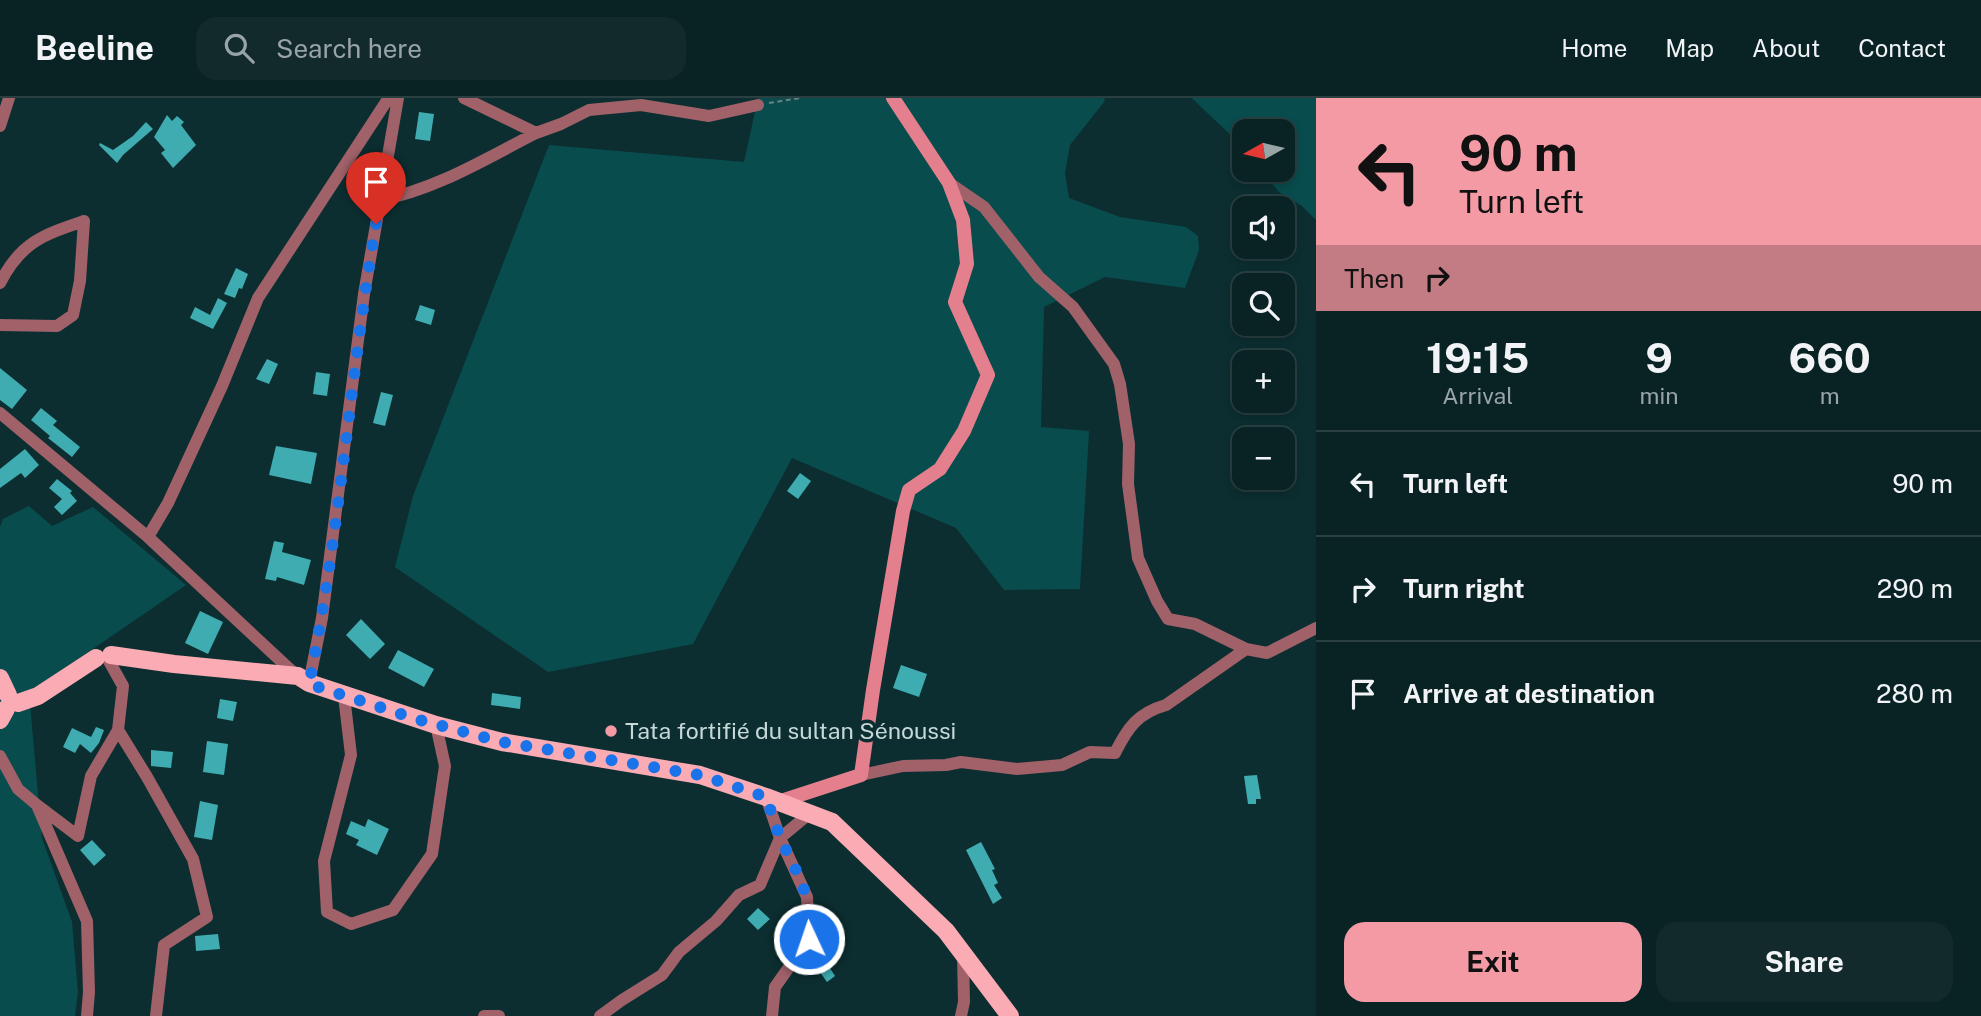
<!DOCTYPE html>
<meta charset="utf-8">
<style>
body{margin:0;font-family:"Public Sans",sans-serif;background:#122a2c;color:#f1f3f6;height:100vh;display:flex;flex-direction:column;font-size:26px;white-space:nowrap}
*{box-sizing:border-box;margin:0}
p{font-size:23px;color:#99a4a6}
.icon{flex:none;width:38px;height:38px;fill:none;stroke:currentColor;stroke-width:2;stroke-linecap:round;stroke-linejoin:round}
.map{position:relative;flex:1;overflow:hidden}
.details{display:flex;flex-direction:column;background:#092224;width:665px}
.details>*{flex:none}
.banner{background:#f49aa5;color:#111;overflow:hidden}
.needle{width:46px;rotate:262deg}
.controls{position:absolute;left:1232px;top:21px;display:grid;gap:14px}
.controls a{display:grid;place-items:center;width:63px;height:63px;border-radius:14px;background:#092224;box-shadow:0 4px 10px #0003,0 0 0 2px #293f41;font-size:35px}
.pin{position:absolute;display:grid;place-items:center;width:60px;height:60px;color:#fff;margin:-72px -30px;border-radius:50% 50% 50% 0;rotate:-45deg;box-shadow:0 0 7px #0007}
.pin .icon{rotate:45deg}
.me{position:absolute;width:77px;margin:-38px;rotate:357deg;stroke-linejoin:round;filter:drop-shadow(0 0 5px #0008)}
.turn{display:flex;align-items:center;gap:24px;height:147px;padding:0 28px;font-size:32px}
.turn .icon{width:91px;height:91px;stroke-width:2.5}
.turn b{display:block;font-size:49px;line-height:60px}
.then{display:flex;align-items:center;height:66px;padding:0 28px;background:#0003;gap:14px;font-size:26px}
.eta{display:flex;justify-content:space-evenly;align-items:center;height:119px;text-align:center}
.eta b{font-size:42px;font-weight:700;line-height:49px}
.action{display:flex;gap:14px;margin-top:auto;padding:14px 28px}
.action a{flex:1;height:80px;border-radius:21px;background:#f49aa5;color:#111;font-size:28px;font-weight:700;line-height:80px;text-align:center}
.action a+a{background:#122a2c;color:#f1f3f6}
ul{padding:0;list-style:none}
li{display:flex;align-items:center;gap:21px;height:105px;padding:0 28px;border-top:2px solid #293f41}
li div{flex:1}
li b{display:block;font-size:26px}
li em{font-style:normal}
header{display:flex;align-items:center;gap:42px;box-sizing:border-box;height:98px;padding:0 35px;background:#092224;border-bottom:2px solid #293f41}
header strong{font-size:33px}
nav{display:flex;gap:38px;margin-inline-start:auto;font-size:24px}
.search{width:490px;height:63px;background:#122a2c;display:flex;align-items:center;gap:18px;box-sizing:border-box;padding:0 24px;border-radius:21px;color:#99a4a6;font-size:26px}
main{display:flex;flex:1;min-height:0}
.map>svg:first-child{display:block}
</style>
<header>
<strong>Beeline</strong>
<div class="search"><svg class="icon" aria-label="search" viewBox="0 0 24 24"><circle cx="10" cy="10" r="6"/><path d="M15 15l6 6"/></svg>Search here</div>
<nav><a>Home</a><a>Map</a><a>About</a><a>Contact</a></nav>
</header>
<main>
<div class="map">
<svg width="1316" height="918" viewBox="0 0 1316 918">
<rect width="100%" height="100%" fill="#0c2e30"/>
<path fill="#094c4e" d="M 758,0 L 1105,0 L 1104,4 L 1070,47 L 1065,75 L 1069,100 L 1120,119 L 1186,129 L 1198,138 L 1199,152 L 1185,190 L 1105,179 L 1044,209 L 1041,329 L 1089,333 L 1080,491 L 1004,492 L 956,430 L 792,360 L 693,546 L 548,574 L 395,469 L 413,398 L 549,47 L 744,64 Z
M 1192,0 L 1316,0 L 1316,122 L 1302,108 L 1279,94 L 1261,72 L 1283,72 L 1283,33 L 1244,33 L 1244,52 C 1229,33 1209,18 1192,0 Z
M 29,408 L 52,428 L 93,409 L 186,487 L 29,595 L 42,740 L 72,824 L 78,894 L 75,918 L 0,918 L 0,429 L 3,421 Z"/>
<path fill="#3eacb1" d="M 419,14 L 434,16 L 430,43 L 415,41 Z
M 167,17 L 172,23 L 177,18 L 184,24 L 181,27 L 196,47 L 173,70 L 161,55 L 165,52 L 154,39 Z
M 146,24 L 153,31 L 123,57 L 117,65 L 99,47 L 100,45 L 113,52 L 133,38 Z
M 236,170 L 248,176 L 242,191 L 239,190 L 235,200 L 224,196 Z
M 218,200 L 227,205 L 213,231 L 190,220 L 195,209 L 210,217 Z
M 420,207 L 435,212 L 431,227 L 415,222 Z
M 267,261 L 278,266 L 269,286 L 256,281 Z
M 0,270 L 27,292 L 12,311 L 0,302 Z
M 316,274 L 330,276 L 327,298 L 313,296 Z
M 381,294 L 393,297 L 385,328 L 373,325 Z
M 41,310 L 57,323 L 53,327 L 80,349 L 72,359 L 48,340 L 50,338 L 31,322 Z
M 276,348 L 317,355 L 311,386 L 269,377 Z
M 25,351 L 39,367 L 25,380 L 21,375 L 0,390 L 0,371 Z
M 800,375 L 811,383 L 798,401 L 787,393 Z
M 57,381 L 72,393 L 70,395 L 77,403 L 62,417 L 54,409 L 62,401 L 49,390 Z
M 274,443 L 284,445 L 282,454 L 311,462 L 304,487 L 277,479 L 276,483 L 265,481 Z
M 200,513 L 223,524 L 208,556 L 185,545 Z
M 361,521 L 385,546 L 370,561 L 346,537 Z
M 398,552 L 434,571 L 424,589 L 388,570 Z
M 901,567 L 927,576 L 919,599 L 893,590 Z
M 492,595 L 521,599 L 520,611 L 491,607 Z
M 220,601 L 237,604 L 233,623 L 217,620 Z
M 96,629 L 104,632 L 99,645 L 91,655 L 80,646 L 75,655 L 63,649 L 72,630 L 91,639 Z
M 207,643 L 228,646 L 224,677 L 203,674 Z
M 151,652 L 173,654 L 171,670 L 151,668 Z
M 1257,677 L 1261,701 L 1256,701 L 1256,706 L 1248,706 L 1244,678 Z
M 200,703 L 218,707 L 212,742 L 194,739 Z
M 368,721 L 389,731 L 377,757 L 356,747 L 359,742 L 346,736 L 351,723 L 365,729 Z
M 92,742 L 106,757 L 94,768 L 80,752 Z
M 981,744 L 995,771 L 992,772 L 998,785 L 994,787 L 1002,800 L 993,806 L 966,752 Z
M 758,810 L 770,821 L 758,832 L 747,821 Z
M 218,836 L 220,851 L 196,853 L 195,838 Z
M 823,851 L 831,865 L 828,867 L 835,878 L 827,884 L 810,860 Z"/>
<g fill="none" stroke-linecap="round" stroke-linejoin="round">
<path stroke="#698384" stroke-width="2" stroke-dasharray="5 3.5" stroke-linecap="butt" d="M 769,5 L 800,0"/>
<path stroke="#a06169" stroke-width="12" d="M 464,0 L 536,35 L 561,26 L 589,12 L 641,7 L 709,18 L 758,7
M 0,28 L 9,0
M 949,85 L 984,109 L 1039,179 L 1073,209 L 1114,266 L 1120,286 L 1129,346 L 1128,386 L 1138,460 L 1157,503 L 1168,521 L 1195,526 L 1246,551
M 380,102 C 435,92 487,60 536,35
M 0,185 C 21,144 43,137 84,123 L 80,183 L 73,217 L 57,228 L 0,227
M 0,315 L 148,439 L 297,578
M 148,439 L 168,405 L 222,288 L 258,200 L 386,4 L 396,0
M 309,585 L 322,520 L 364,196 L 398,0
M 344,598 L 351,657 L 324,763 L 327,814 L 351,826 L 393,812 L 432,756 L 445,668 L 436,627
M 118,632 L 147,679 L 193,761 L 207,819 L 164,847 L 156,918
M 0,658 L 18,691 L 37,707 L 87,823 L 89,894 L 87,918
M 861,677 L 903,668 L 946,667 L 961,664 L 1017,671 L 1062,667 L 1090,654 L 1115,655 C 1128,629 1138,615 1166,607 L 1246,551 L 1267,555 L 1316,530
M 37,707 L 78,738 L 91,678 L 118,632 L 123,588 L 109,563
M 484,918 L 499,918
M 600,918 L 622,902 L 662,877 L 679,854 L 716,823 L 739,797 L 760,787 L 780,740 L 766,699
M 772,918 L 775,889 L 809,841 L 807,799 L 780,740 L 809,716
M 961,918 L 964,904 L 963,856"/>
<path stroke="#e47f8d" stroke-width="14" d="M 778,704 L 861,677 L 873,592 L 903,413 L 909,392 L 940,371 L 964,333 L 988,277 L 955,204 L 967,166 L 963,122 L 949,85 L 893,0"/>
<path stroke="#faabb4" stroke-width="18" d="M 111,557 L 174,566 L 298,578 L 309,585 L 436,627 L 502,644 L 700,677 L 766,699 L 832,724 L 946,833 L 1010,918
M 0,580 L 8,597
M 18,605 L 38,598 L 96,560
M 0,622 L 6,611"/>
</g>
<g fill="none" stroke-linecap="round" stroke-linejoin="round">
<path stroke="#1a73e8" stroke-width="12" stroke-dasharray="0 21.6" d="M 376,126 C 350,278 340,434 309,586 L 416,621 L 502,644 L 700,677 L 766,699 L 780,740 L 795,770 L 807,799 L 809,841"/>
</g>
<circle fill="#f49aa5" stroke="#0c2e30" stroke-width="2.5" cx="611" cy="633" r="7"/>
<g text-anchor="middle" stroke-width="7" stroke-linejoin="round" paint-order="stroke">
<g font-size="23" fill="#c6d8d8" stroke="#0c2e30" text-anchor="start">
<text x="625" y="641">Tata fortifié du sultan Sénoussi</text>
</g>
</g>
</svg>
<div class="controls">
<a><svg class="needle" viewBox="-14 -14 28 28"><path d="M0-13l5 13h-10z" fill="#e53935"/><path d="M0 13l5-13h-10z" fill="#99a4a6"/></svg></a>
<a><svg class="icon" aria-label="sound" viewBox="0 0 24 24"><path d="M4 9h4l5-4v14l-5-4H4zM17 9q2 3 0 6"/></svg></a>
<a><svg class="icon" aria-label="search" viewBox="0 0 24 24"><circle cx="10" cy="10" r="6"/><path d="M15 15l6 6"/></svg></a>
<a>+</a>
<a>−</a>
</div>
<div class="pin" style="left:376px;top:126px;background:#d93025"><svg class="icon" aria-label="arrive" viewBox="0 0 24 24"><path d="M6 21V4h12l-3 4 3 4H6"/></svg></div>
<svg class="me" style="left:809px;top:841px" viewBox="-20 -20 40 40"><circle r="17" fill="#1a73e8" stroke="#fff" stroke-width="3"/><path d="M0-11L8 9 0 5-8 9z" fill="#fff"/></svg>
</div>
<section class="details">
<div class="banner">
<div class="turn"><svg class="icon" aria-label="left" viewBox="0 0 24 24"><path d="M17 20v-9H6M10 6l-5 5 5 5"/></svg><div><b>90 m</b>Turn left</div></div>
<div class="then">Then<svg class="icon" aria-label="right" viewBox="0 0 24 24"><path d="M7 20v-9h11M14 6l5 5-5 5"/></svg></div>
</div>
<div class="eta">
<div><b>19:15</b><p>Arrival</p></div>
<div><b>9</b><p>min</p></div>
<div><b>660</b><p>m</p></div>
</div>
<ul>
<li><svg class="icon" aria-label="left" viewBox="0 0 24 24"><path d="M17 20v-9H6M10 6l-5 5 5 5"/></svg><div><b>Turn left</b></div><em>90 m</em></li>
<li><svg class="icon" aria-label="right" viewBox="0 0 24 24"><path d="M7 20v-9h11M14 6l5 5-5 5"/></svg><div><b>Turn right</b></div><em>290 m</em></li>
<li><svg class="icon" aria-label="arrive" viewBox="0 0 24 24"><path d="M6 21V4h12l-3 4 3 4H6"/></svg><div><b>Arrive at destination</b></div><em>280 m</em></li>
</ul>
<div class="action"><a>Exit</a><a>Share</a></div>
</section>
</main>
